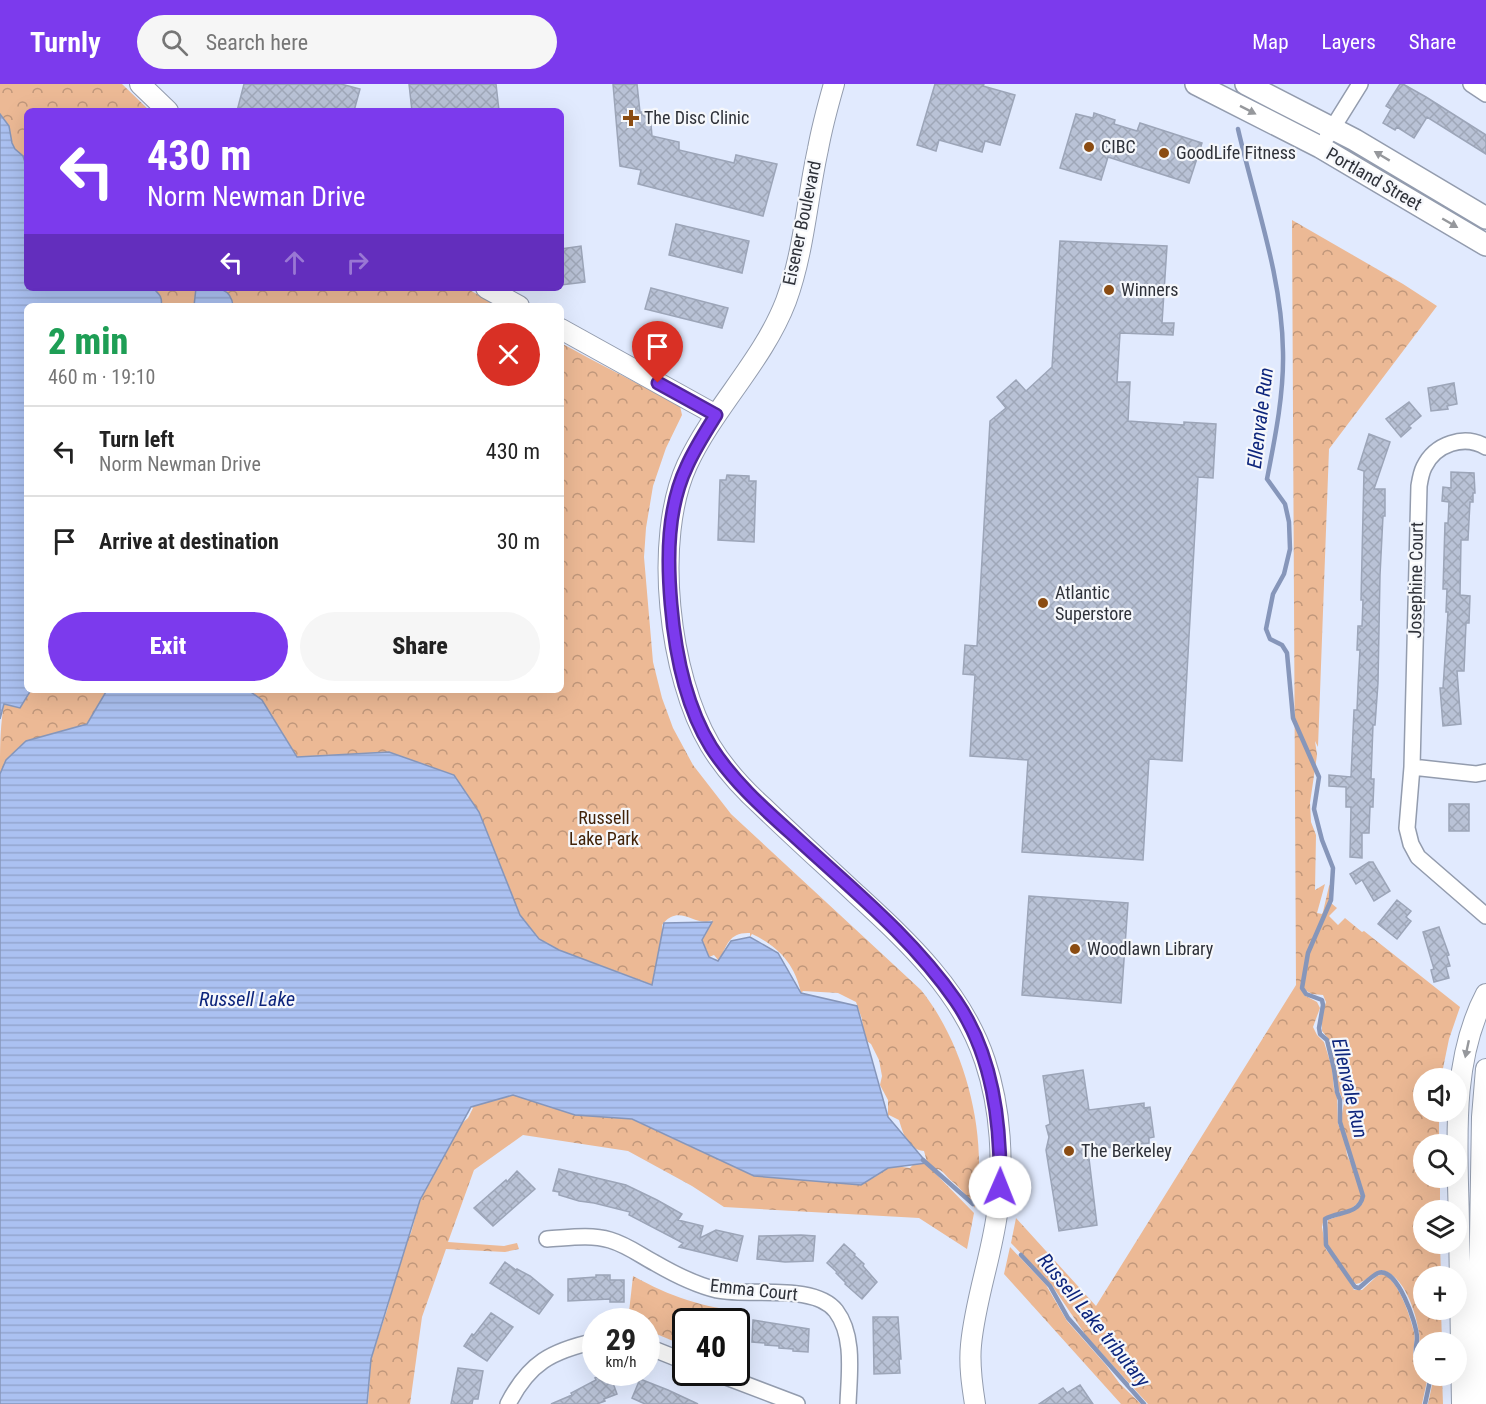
<!DOCTYPE html>
<meta charset="utf-8">
<style>
body{margin:0;font-family:"Roboto Condensed",sans-serif;background:#f6f6f6;color:#222;height:100vh;display:flex;flex-direction:column;font-size:22px;white-space:nowrap}
*{box-sizing:border-box;margin:0}
p{font-size:20px;color:#767676}
.icon{flex:none;width:33px;height:33px;fill:none;stroke:currentColor;stroke-width:2;stroke-linecap:round;stroke-linejoin:round}
.map{position:relative;flex:1;overflow:hidden}
.sheet{position:absolute;left:24px;top:219px;width:540px;height:390px;display:flex;flex-direction:column;background:#fff;border-radius:9px;box-shadow:0 6px 24px #0002}
.sheet>*{flex:none}
.top-card{position:absolute;left:24px;top:24px;width:540px;height:183px;border-radius:9px;box-shadow:0 6px 24px #0002;background:#7c3aed;color:#fff;overflow:hidden}
.tools{position:absolute;left:1413px;top:984px;display:grid;gap:12px}
.tools a{display:grid;place-items:center;width:54px;height:54px;border-radius:50%;background:#fff;box-shadow:0 6px 24px #0002;font-size:30px}
.speed{position:absolute;left:582px;top:1224px;display:flex;gap:12px;font-size:30px;font-weight:700;text-align:center}
.speed>*{display:grid;place-content:center;width:78px;height:78px;border-radius:50%;background:#fff;box-shadow:0 6px 24px #0002;line-height:1}
.speed small{font-size:15px;font-weight:400}
.speed .limit{border:3px solid #111;border-radius:9px;background:#fff;color:#111}
.pin{position:absolute;display:grid;place-items:center;width:51px;height:51px;color:#fff;margin:-62px -26px;border-radius:50% 50% 50% 0;rotate:-45deg;box-shadow:0 0 6px #0007}
.pin .icon{rotate:45deg}
.me{position:absolute;width:66px;margin:-33px;rotate:1deg;stroke-linejoin:round;filter:drop-shadow(0 0 4px #0008)}
.turn{display:flex;align-items:center;gap:21px;height:126px;padding:0 24px;font-size:27px}
.turn .icon{width:78px;height:78px;stroke-width:2.5}
.turn b{display:block;font-size:42px;line-height:51px}
.lanes{display:flex;align-items:center;height:57px;padding:0 24px;background:#0003;justify-content:center;gap:30px;direction:ltr}
.lanes .off{opacity:.35}
.round{display:grid;place-items:center;flex:none;width:63px;height:63px;border-radius:32px;background:#f6f6f6}
.overview{display:flex;align-items:center;justify-content:space-between;height:102px;padding:0 24px}
h1{font-size:36px;font-weight:800;line-height:45px;color:#1e9e55}
.cta{display:flex;gap:12px;margin-top:auto;padding:12px 24px}
.cta a{flex:1;height:69px;border-radius:36px;background:#7c3aed;color:#fff;font-size:24px;font-weight:800;line-height:69px;text-align:center}
.cta a+a{background:#f6f6f6;color:#222}
ul{padding:0;list-style:none}
li{display:flex;align-items:center;gap:18px;height:90px;padding:0 24px;border-top:2px solid #e0e0e0}
li div{flex:1}
li b{display:block;font-size:22px}
li em{font-style:normal}
header{display:flex;align-items:center;gap:36px;box-sizing:border-box;height:84px;padding:0 30px;background:#7c3aed;color:#fff}
header strong{font-size:28px}
nav{display:flex;gap:33px;margin-inline-start:auto;font-size:21px}
.search{width:420px;height:54px;background:#f6f6f6;display:flex;align-items:center;gap:15px;box-sizing:border-box;padding:0 21px;border-radius:33px;color:#767676;font-size:22px}
.map>svg:first-child{display:block}
</style>
<header>
<strong>Turnly</strong>
<div class="search"><svg class="icon" aria-label="search" viewBox="0 0 24 24"><circle cx="10" cy="10" r="6"/><path d="M15 15l6 6"/></svg>Search here</div>
<nav><a>Map</a><a>Layers</a><a>Share</a></nav>
</header>
<div class="map">
<svg width="1486" height="1320" viewBox="0 0 1486 1320">
<defs>
<pattern id="park-crowns" width="20" height="18" patternUnits="userSpaceOnUse" patternTransform="scale(1.5)"><rect width="20" height="18" fill="#ecb995"/><path d="M2 6a3 3 0 1 1 6 0M12 15a3 3 0 1 1 6 0" fill="none" stroke="#c0977b"/></pattern>
<pattern id="water-rules" width="6" height="5" patternUnits="userSpaceOnUse" patternTransform="scale(1.5)"><rect width="6" height="5" fill="#abc1f1"/><path d="M0 2.5h6" fill="none" stroke="#93a6cf"/></pattern>
<pattern id="building-cross-hatch" width="8" height="8" patternUnits="userSpaceOnUse" patternTransform="scale(1.5)"><rect width="8" height="8" fill="#b9c2d6"/><path d="M0 0l8 8M0 8l8-8" fill="none" stroke="#9fa7b8"/></pattern>
</defs>
<rect width="100%" height="100%" fill="#e1eafe"/>
<path fill="url(#park-crowns)" d="M 0,0 L 122,0 L 150,27 L 27,27 L 27,85 L 23,72 L 15,65 L 12,59 L 9,42 L 0,30 Z
M 1292,136 L 1403,200 L 1437,222 L 1329,365 L 1318,663 L 1315,657 L 1317,671 L 1310,719 L 1311,738 L 1316,751 L 1315,806 L 1325,800 L 1317,829 L 1322,830 L 1323,828 L 1329,802 L 1334,795 L 1331,819 L 1337,824 L 1329,832 L 1338,841 L 1345,834 L 1362,848 L 1364,847 L 1460,923 L 1449,955 L 1441,994 L 1424,994 L 1424,1028 L 1439,1028 L 1439,1060 L 1424,1060 L 1424,1094 L 1440,1094 L 1440,1126 L 1424,1126 L 1424,1160 L 1440,1160 L 1441,1192 L 1424,1192 L 1424,1226 L 1441,1226 L 1442,1258 L 1424,1258 L 1423,1276 C 1416,1267 1421,1259 1419,1249 C 1416,1228 1404,1190 1381,1186 L 1360,1199 L 1356,1200 L 1348,1192 L 1327,1159 L 1326,1153 L 1328,1136 L 1356,1126 L 1362,1120 L 1365,1112 L 1351,1075 L 1341,1035 L 1344,1019 L 1337,1002 L 1331,958 L 1322,947 L 1322,931 L 1326,918 L 1323,911 L 1312,910 L 1303,905 L 1304,911 L 1317,918 L 1320,924 L 1313,943 L 1317,951 L 1324,958 L 1332,984 L 1334,1005 L 1337,1013 L 1338,1040 L 1344,1053 L 1347,1071 L 1354,1086 L 1362,1112 C 1360,1119 1350,1126 1343,1129 C 1336,1132 1331,1129 1324,1134 L 1322,1143 L 1326,1166 L 1335,1174 L 1354,1206 L 1362,1206 L 1377,1192 L 1383,1190 C 1399,1197 1410,1232 1414,1248 C 1416,1256 1413,1264 1413,1272 L 1423,1284 L 1424,1292 L 1428,1292 L 1422,1320 L 1148,1320 L 1087,1253 L 1053,1203 L 1011,1159 L 1016,1134 L 1096,1222 L 1296,901 Z
M 153,204 L 196,204 L 194,222 L 161,222 L 161,213 Z
M 222,204 L 466,204 L 498,222 L 233,222 L 233,219 Z
M 561,259 C 600,281 640,300 680,322 L 682,331 L 666,364 L 653,402 L 646,444 L 644,473 L 653,578 L 662,614 L 673,644 L 693,681 L 731,730 L 921,906 C 966,962 989,1054 975,1124 C 968,1114 962,1106 953,1098 C 947,1094 945,1088 938,1085 L 934,1088 L 974,1129 L 967,1165 L 919,1134 L 724,1123 L 692,1102 L 628,1067 L 523,1051 L 474,1086 L 448,1158 L 504,1162 L 517,1159 L 519,1165 L 505,1168 L 446,1165 L 422,1233 L 410,1320 L 368,1320 L 371,1275 L 388,1223 L 400,1168 L 411,1149 L 421,1112 L 458,1043 L 468,1034 L 473,1024 L 471,1022 L 505,1009 L 614,1027 L 713,1073 L 866,1097 L 875,1093 L 888,1081 L 910,1084 L 917,1076 L 925,1080 L 927,1078 L 924,1067 C 907,1065 903,1049 899,1036 L 889,1031 L 888,1033 L 888,1016 L 880,1001 L 882,992 L 879,976 L 871,960 L 864,955 L 862,935 L 856,918 L 838,909 L 803,907 L 801,909 C 795,880 778,862 752,850 L 750,853 L 750,849 C 729,848 727,861 719,877 L 714,871 L 709,873 L 702,856 L 712,836 C 699,843 685,826 671,833 C 666,835 663,840 662,841 L 662,855 L 653,901 L 559,866 L 539,855 L 520,831 L 479,728 L 389,668 L 297,673 L 262,616 L 248,606 L 561,606 Z
M 31,606 L 107,606 L 87,640 L 26,657 L 6,676 L 0,690 C 0,668 0,641 4,620 L 18,623 L 23,620 L 26,611 Z
M 1010,1163 L 1046,1201 L 1067,1237 L 1106,1281 L 1120,1300 L 1141,1320 L 1121,1320 L 1004,1190 Z
M 633,1192 C 671,1213 702,1223 745,1228 L 742,1286 L 737,1283 L 736,1238 L 686,1238 L 685,1262 L 647,1246 L 646,1238 L 628,1237 Z
M 1434,1292 L 1442,1292 L 1443,1320 L 1428,1320 Z"/>
<path fill="url(#water-rules)" stroke="#8696ba" stroke-width="1.5" d="M 0,30 L 9,42 L 12,59 L 15,65 L 23,72 L 27,85 L 27,204 L 153,204 C 159,210 163,213 161,222 L 27,222 L 27,606 L 31,606 L 20,624 L 4,620 L 0,635 Z
M 196,204 C 213,204 231,201 233,222 L 194,222 Z
M 107,606 L 248,606 L 262,616 L 297,673 L 389,668 L 454,691 L 479,728 L 520,831 L 539,855 L 559,866 L 652,901 L 664,839 L 712,838 L 702,856 L 709,873 L 718,877 L 731,857 L 750,853 L 778,869 L 801,909 L 857,922 L 888,1033 L 927,1079 L 888,1084 L 861,1101 L 754,1092 L 632,1035 L 575,1031 L 513,1011 L 471,1023 L 420,1116 L 371,1275 L 367,1320 L 0,1320 L 0,690 L 6,676 L 26,657 L 87,640 Z"/>
<g fill="none" stroke-linecap="round" stroke-linejoin="round">
<path stroke="#8696ba" stroke-width="4.5" d="M 1238,45 C 1255,119 1282,192 1283,268 C 1284,310 1275,354 1267,395 L 1285,420 L 1289,438 L 1290,465 L 1284,490 L 1273,510 L 1266,545 L 1270,555 L 1282,561 L 1287,569 L 1293,634 L 1319,693 L 1314,725 L 1322,756 L 1333,784 L 1331,816 L 1308,869 L 1302,904 L 1306,910 L 1322,916 L 1323,921 L 1319,944 L 1320,950 L 1327,956 L 1334,985 L 1337,1008 L 1340,1016 L 1340,1038 L 1363,1112 C 1359,1131 1339,1127 1325,1135 L 1326,1161 L 1355,1203 L 1359,1204 C 1365,1199 1372,1192 1378,1189 C 1397,1182 1417,1240 1417,1254 C 1417,1260 1414,1267 1417,1273 C 1418,1276 1421,1278 1424,1280
M 923,1076 L 973,1120
M 1021,1171 L 1050,1202 L 1068,1234 L 1144,1320
M 1425,1320 L 1431,1292"/>
</g>
<path fill="url(#building-cross-hatch)" stroke="#9ca5b8" stroke-width="1.5" d="M 244,0 L 341,0 L 360,5 L 354,27 L 237,27 Z
M 409,0 L 496,0 L 499,27 L 412,27 Z
M 613,0 L 637,0 L 640,28 L 650,28 L 652,52 L 679,58 L 679,66 L 734,79 L 736,71 L 777,80 L 763,132 L 638,100 L 641,86 L 620,82 Z
M 935,0 L 984,0 L 983,2 L 1015,11 L 1000,61 L 985,57 L 982,68 L 939,56 L 936,67 L 917,61 Z
M 1400,0 L 1403,0 L 1426,13 L 1486,51 L 1486,70 L 1427,33 L 1414,54 L 1397,43 L 1395,46 L 1383,39 L 1391,25 L 1386,22 Z
M 1094,29 L 1115,36 L 1114,40 L 1137,47 L 1140,39 L 1202,59 L 1189,99 L 1108,73 L 1101,96 L 1060,84 L 1076,30 L 1093,34 Z
M 676,140 L 749,157 L 742,189 L 669,171 Z
M 1060,157 L 1167,162 L 1162,239 L 1174,239 L 1173,251 L 1120,249 L 1117,298 L 1130,298 L 1128,337 L 1184,341 L 1184,338 L 1216,340 L 1213,394 L 1198,393 L 1182,677 L 1149,675 L 1143,776 L 1022,768 L 1028,676 L 970,672 L 975,591 L 963,590 L 965,561 L 977,562 L 990,337 L 1006,324 L 997,313 L 1016,296 L 1026,307 L 1052,283 Z
M 581,162 L 585,198 L 561,201 L 561,165 Z
M 651,204 L 728,224 L 722,244 L 645,225 Z
M 1454,299 L 1457,320 L 1447,322 L 1448,325 L 1431,327 L 1428,304 Z
M 1409,318 L 1421,332 L 1409,342 L 1411,344 L 1401,353 L 1386,335 Z
M 1369,350 L 1390,358 L 1374,405 L 1385,405 L 1385,432 L 1383,432 L 1380,491 L 1378,599 L 1375,641 L 1373,641 L 1371,695 L 1374,695 L 1373,721 L 1373,723 L 1370,723 L 1369,749 L 1362,749 L 1362,774 L 1350,773 L 1351,723 L 1346,723 L 1346,703 L 1329,702 L 1329,691 L 1351,693 L 1354,626 L 1357,626 L 1358,602 L 1360,566 L 1357,566 L 1358,542 L 1362,542 L 1363,516 L 1361,516 L 1364,387 L 1358,385 Z
M 1451,388 L 1474,389 L 1475,409 L 1473,409 L 1473,418 L 1470,418 L 1468,456 L 1461,456 L 1460,511 L 1470,512 L 1469,539 L 1466,539 L 1464,587 L 1457,587 L 1461,640 L 1443,642 L 1440,604 L 1443,604 L 1448,528 L 1446,528 L 1447,505 L 1443,505 L 1445,439 L 1448,439 L 1449,418 L 1442,417 L 1443,403 L 1451,404 Z
M 727,391 L 749,392 L 749,397 L 756,397 L 754,458 L 718,456 L 720,396 L 726,396 Z
M 1449,720 L 1469,720 L 1469,747 L 1449,747 Z
M 1369,778 L 1373,778 L 1390,807 L 1374,817 L 1362,796 L 1356,800 L 1350,790 Z
M 1029,812 L 1128,819 L 1121,919 L 1022,911 Z
M 1397,816 L 1411,827 L 1406,833 L 1411,837 L 1397,855 L 1378,840 Z
M 1439,843 L 1449,871 L 1447,872 L 1450,882 L 1446,883 L 1449,894 L 1434,898 L 1431,886 L 1434,885 L 1423,848 Z
M 1083,986 L 1089,1026 L 1144,1019 L 1144,1024 L 1150,1023 L 1154,1053 L 1149,1054 L 1149,1059 L 1088,1066 L 1097,1141 L 1059,1147 L 1046,1066 L 1049,1053 L 1046,1042 L 1050,1040 L 1043,992 Z
M 559,1085 L 626,1101 L 657,1116 L 682,1130 L 678,1136 L 703,1142 L 700,1154 L 716,1146 L 743,1152 L 737,1177 L 679,1163 L 683,1159 L 629,1131 L 630,1128 L 594,1119 L 579,1117 L 559,1111 L 559,1108 L 553,1107 Z
M 517,1087 L 535,1105 L 493,1142 L 474,1124 L 506,1096 L 507,1098 Z
M 801,1151 L 815,1152 L 813,1177 L 785,1178 L 757,1175 L 759,1152 Z
M 844,1160 L 855,1170 L 854,1171 L 864,1180 L 863,1182 L 877,1198 L 862,1215 L 845,1200 L 846,1199 L 836,1189 L 837,1188 L 827,1179 Z
M 505,1178 L 516,1186 L 517,1185 L 530,1192 L 553,1211 L 539,1230 L 490,1199 Z
M 596,1191 L 610,1191 L 610,1196 L 624,1196 L 624,1218 L 610,1218 L 610,1215 L 568,1217 L 568,1195 L 596,1193 Z
M 491,1229 L 513,1243 L 487,1277 L 464,1262 L 472,1250 L 474,1251 Z
M 873,1233 L 898,1233 L 901,1275 L 899,1275 L 900,1289 L 874,1290 Z
M 753,1236 L 809,1245 L 808,1268 L 793,1267 L 793,1265 L 779,1264 L 779,1262 L 765,1261 L 765,1259 L 752,1258 Z
M 458,1284 L 483,1287 L 478,1315 L 473,1315 L 472,1320 L 451,1320 Z
M 609,1288 L 617,1310 L 604,1315 L 605,1317 L 597,1320 L 551,1320 L 572,1311 L 571,1309 L 596,1296 L 595,1294 Z
M 640,1295 L 668,1306 L 698,1320 L 645,1320 L 632,1314 Z
M 1080,1301 L 1093,1320 L 1039,1320 L 1063,1304 L 1067,1309 Z"/>
<g fill="none" stroke-linecap="round" stroke-linejoin="round">
<g stroke="#939cae" stroke-width="18">
<path id="minor" d="M 1471,0 L 1486,10
M 1327,53 L 1360,0
M 1486,363 C 1464,350 1435,360 1424,383 C 1421,389 1420,396 1419,402 L 1412,683 L 1407,744 L 1411,760 L 1418,773 L 1486,832
M 1412,683 L 1476,690 L 1486,688
M 547,1155 C 567,1154 590,1150 610,1156 C 627,1161 640,1171 655,1179 C 674,1190 696,1201 717,1206 C 750,1213 814,1199 836,1227 C 855,1252 849,1291 848,1320
M 646,1262 L 686,1278
M 713,1288 L 797,1320
M 508,1320 C 529,1279 551,1267 596,1257"/>
</g>
<g stroke="#939cae" stroke-width="22">
<path id="tertiary" d="M 140,0 L 168,27
M 834,0 C 828,21 822,43 818,65 C 807,115 804,168 786,217 C 763,277 714,323 687,381 C 653,455 669,592 710,661 C 724,684 743,705 763,723 C 793,752 824,780 855,809 C 907,857 962,907 985,977 C 1001,1025 1004,1080 997,1130 C 991,1174 975,1217 971,1261 C 969,1281 972,1301 975,1320
M 486,204 L 519,222
M 561,245 L 716,331
M 1462,1320 C 1461,1261 1460,1202 1459,1142 C 1458,1066 1449,980 1486,910
M 1479,1320 L 1478,1275 L 1482,1033 L 1486,985"/>
</g>
<g stroke="#939cae" stroke-width="24">
<path id="secondary" d="M 1196,0 L 1320,63 L 1486,161
M 1246,0 L 1355,56 L 1486,134"/>
</g>
<use href="#minor" stroke="#fff" stroke-width="15"/>
<use href="#tertiary" stroke="#fff" stroke-width="20"/>
<use href="#secondary" stroke="#fff" stroke-width="21"/>
</g>
<defs><path id="oneway-solid" d="M-6-.8H1V-3.2L6.5 0L1 3.2V.8H-6Z" transform="scale(1.5)"/></defs>
<g fill="#96989c">
<use href="#oneway-solid" transform="translate(1248 26) rotate(27)"/>
<use href="#oneway-solid" transform="translate(1382 72) rotate(-149)"/>
<use href="#oneway-solid" transform="translate(1450 139) rotate(30)"/>
<use href="#oneway-solid" transform="translate(1467 965) rotate(102)"/>
</g>
<g fill="none" stroke-linecap="round" stroke-linejoin="round">
<g stroke="#51269a" stroke-width="15">
<path id="route" d="M 658,299 L 716,331 C 706,347 695,364 687,382 C 667,424 667,474 671,520 C 675,568 685,621 711,663 C 732,696 762,723 791,749 C 848,802 911,852 956,917 C 993,971 1001,1039 1000,1103"/>
</g>
<use href="#route" stroke="#7c3aed" stroke-width="10"/>
</g>
<g fill="#8b4c12" stroke="#f5f7fb" stroke-width="2">
<path d="M628 25h6v6h6v6h-6v6h-6v-6h-6v-6h6z"/>
<circle cx="1089" cy="63" r="6"/>
<circle cx="1164" cy="69" r="6"/>
<circle cx="1109" cy="206" r="6"/>
<circle cx="1043" cy="519" r="6"/>
<circle cx="1075" cy="865" r="6"/>
<circle cx="1069" cy="1067" r="6"/>
</g>
<g text-anchor="middle" stroke-width="4.5" stroke-linejoin="round" paint-order="stroke">
<g font-size="18" fill="#2e3139" stroke="#f5f7fb" text-anchor="start">
<text x="644" y="40">The Disc Clinic</text>
<text x="1101" y="69">CIBC</text>
<text x="1176" y="75">GoodLife Fitness</text>
<text x="1121" y="212">Winners</text>
<text x="1055" y="515">Atlantic<tspan x="1055" dy="21">Superstore</tspan></text>
<text x="1087" y="871">Woodlawn Library</text>
<text x="1081" y="1073">The Berkeley</text>
</g>
<g font-size="18" fill="#2e3139" stroke="#f5f7fb">
<text transform="translate(1374 95) rotate(30)" y="6">Portland Street</text>
<text transform="translate(802 139) rotate(-78)" y="6">Eisener Boulevard</text>
<text transform="translate(1416 496) rotate(-89)" y="6">Josephine Court</text>
<text transform="translate(754 1206) rotate(6)" y="6">Emma Court</text>
</g>
<g font-size="18" fill="#412208" stroke="#f5f7fb">
<text x="604" y="740">Russell<tspan x="604" dy="21">Lake Park</tspan></text>
</g>
<g font-size="20" font-style="italic" fill="#0d257c" stroke="#f5f7fb">
<text transform="translate(1260 334) rotate(-83)" y="7">Ellenvale Run</text>
<text x="247" y="922">Russell Lake</text>
<text transform="translate(1350 1004) rotate(77)" y="7">Ellenvale Run</text>
<text transform="translate(1094 1236) rotate(51)" y="7">Russell Lake tributary</text>
</g>
</g>
</svg>
<div class="tools">
<a><svg class="icon" aria-label="sound" viewBox="0 0 24 24"><path d="M4 9h4l5-4v14l-5-4H4zM17 9q2 3 0 6"/></svg></a>
<a><svg class="icon" aria-label="search" viewBox="0 0 24 24"><circle cx="10" cy="10" r="6"/><path d="M15 15l6 6"/></svg></a>
<a><svg class="icon" aria-label="layers" viewBox="0 0 24 24"><path d="M12 4l9 5-9 5-9-5zM3 14l9 5 9-5"/></svg></a>
<a>+</a>
<a>−</a>
</div>
<div class="speed"><div>29<small>km/h</small></div><div class="limit">40</div></div>
<div class="pin" style="left:658px;top:299px;background:#d93025"><svg class="icon" aria-label="arrive" viewBox="0 0 24 24"><path d="M6 21V4h12l-3 4 3 4H6"/></svg></div>
<svg class="me" style="left:1000px;top:1103px" viewBox="-20 -20 40 40"><circle r="19" fill="#fff"/><path d="M0-13L10 11 0 6-10 11z" fill="#7c3aed"/></svg>
<div class="top-card">
<div class="turn"><svg class="icon" aria-label="left" viewBox="0 0 24 24"><path d="M17 20v-9H6M10 6l-5 5 5 5"/></svg><div><b>430 m</b>Norm Newman Drive</div></div>
<div class="lanes"><svg class="icon" aria-label="left" viewBox="0 0 24 24"><path d="M17 20v-9H6M10 6l-5 5 5 5"/></svg><svg class="icon off" aria-label="ahead" viewBox="0 0 24 24"><path d="M12 20V5M6 11l6-6 6 6"/></svg><svg class="icon off" aria-label="right" viewBox="0 0 24 24"><path d="M7 20v-9h11M14 6l5 5-5 5"/></svg></div>
</div>
<section class="sheet">
<div class="overview"><div><h1>2 min</h1><p>460 m · 19:10</p></div><a class="round" style="background:#d93025;color:#fff"><svg class="icon" aria-label="close" viewBox="0 0 24 24"><path d="M6 6l12 12M18 6L6 18"/></svg></a></div>
<ul>
<li><svg class="icon" aria-label="left" viewBox="0 0 24 24"><path d="M17 20v-9H6M10 6l-5 5 5 5"/></svg><div><b>Turn left</b><p>Norm Newman Drive</p></div><em>430 m</em></li>
<li><svg class="icon" aria-label="arrive" viewBox="0 0 24 24"><path d="M6 21V4h12l-3 4 3 4H6"/></svg><div><b>Arrive at destination</b></div><em>30 m</em></li>
</ul>
<div class="cta"><a>Exit</a><a>Share</a></div>
</section>
</div>
